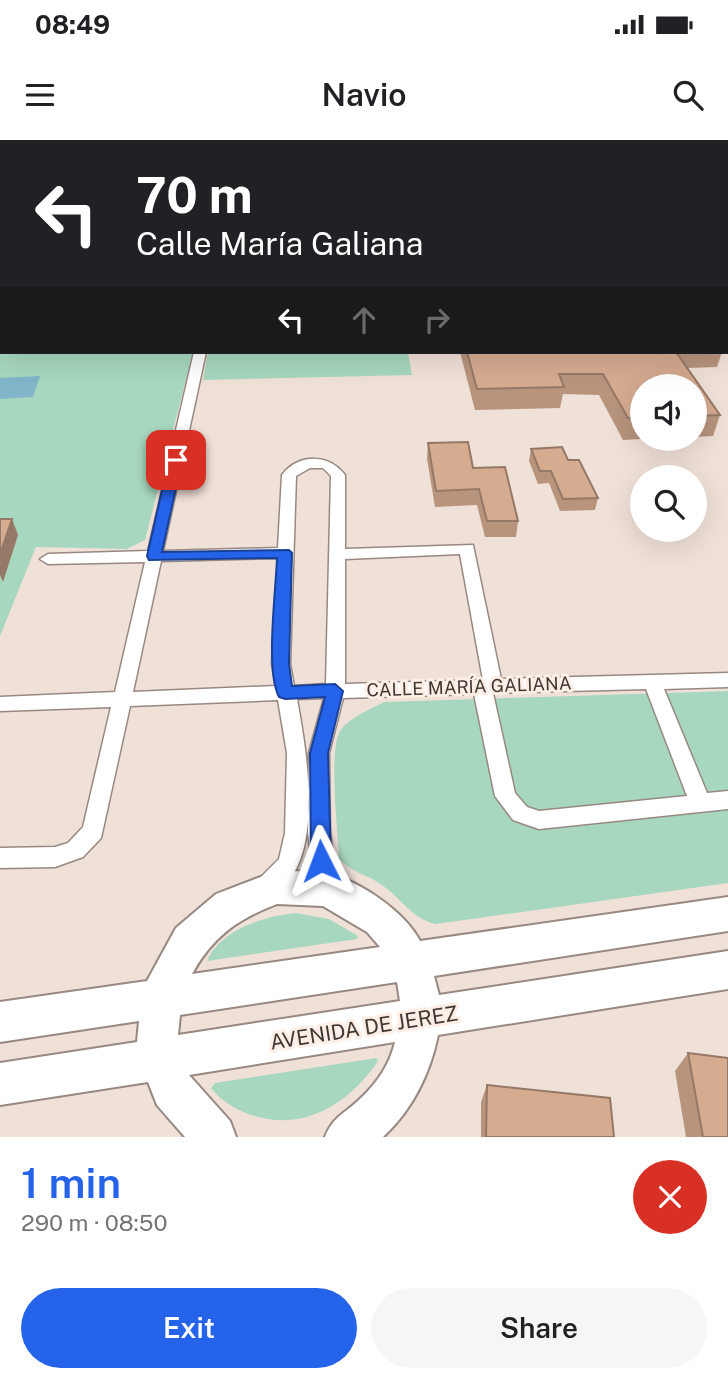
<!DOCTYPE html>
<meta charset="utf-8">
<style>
body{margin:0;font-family:"Public Sans",sans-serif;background:#f6f6f6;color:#202124;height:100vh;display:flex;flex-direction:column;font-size:26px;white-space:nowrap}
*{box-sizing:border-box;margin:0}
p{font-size:23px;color:#757577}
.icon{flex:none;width:38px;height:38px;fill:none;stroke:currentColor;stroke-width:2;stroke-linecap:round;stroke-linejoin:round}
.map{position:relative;height:997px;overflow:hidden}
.sheet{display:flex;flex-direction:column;background:#fff;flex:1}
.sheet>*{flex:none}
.guide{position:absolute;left:0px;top:0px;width:728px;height:214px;box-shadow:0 7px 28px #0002;background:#202124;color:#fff;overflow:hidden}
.fabs{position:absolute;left:630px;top:234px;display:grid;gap:14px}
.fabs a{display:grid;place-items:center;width:77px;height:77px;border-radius:50%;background:#fff;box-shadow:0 7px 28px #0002;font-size:35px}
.pin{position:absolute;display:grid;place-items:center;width:60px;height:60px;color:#fff;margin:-30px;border-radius:14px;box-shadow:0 4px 10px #0006}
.me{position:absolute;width:77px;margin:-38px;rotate:357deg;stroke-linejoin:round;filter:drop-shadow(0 0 5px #0008)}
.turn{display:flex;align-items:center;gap:24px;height:147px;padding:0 21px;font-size:32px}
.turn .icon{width:91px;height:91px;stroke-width:2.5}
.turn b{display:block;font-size:49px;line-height:60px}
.lanes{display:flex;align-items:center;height:66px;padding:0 21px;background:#0003;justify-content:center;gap:35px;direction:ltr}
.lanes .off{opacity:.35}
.round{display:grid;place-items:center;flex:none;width:74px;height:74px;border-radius:37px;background:#f6f6f6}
.headline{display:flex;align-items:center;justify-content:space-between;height:119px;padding:0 21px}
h1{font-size:42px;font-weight:600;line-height:52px;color:#2563eb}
.button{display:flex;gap:14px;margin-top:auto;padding:14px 21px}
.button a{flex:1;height:80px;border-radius:42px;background:#2563eb;color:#fff;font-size:28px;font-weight:600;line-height:80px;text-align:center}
.button a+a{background:#f6f6f6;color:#202124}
.status{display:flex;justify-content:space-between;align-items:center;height:49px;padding:0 35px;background:#fff;direction:ltr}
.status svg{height:19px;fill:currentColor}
header{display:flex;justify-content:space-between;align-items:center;height:91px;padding:0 21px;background:#fff;font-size:32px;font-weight:600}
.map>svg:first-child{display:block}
</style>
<div class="status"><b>08:49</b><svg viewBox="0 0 49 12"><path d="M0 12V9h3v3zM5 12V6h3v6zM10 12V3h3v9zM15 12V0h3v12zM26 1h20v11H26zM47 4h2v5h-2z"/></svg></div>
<header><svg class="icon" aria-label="menu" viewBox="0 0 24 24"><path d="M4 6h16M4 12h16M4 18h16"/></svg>Navio<svg class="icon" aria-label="search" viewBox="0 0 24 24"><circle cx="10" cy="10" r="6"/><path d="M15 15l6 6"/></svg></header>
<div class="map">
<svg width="728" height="997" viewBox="0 0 728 997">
<rect width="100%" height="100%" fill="#f0e1d8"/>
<path fill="#a7d7bf" d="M 0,0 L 728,0 L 728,70 L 726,2 L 2,2 L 0,84 Z
M 0,168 L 2,212 L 193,212 L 145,400 L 127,409 L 36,407 L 0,496 Z
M 208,212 L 408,212 L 412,235 L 203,240 Z
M 728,551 L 728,743 L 436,784 C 412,779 402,759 382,745 C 367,734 356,735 339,719 C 338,691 329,616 339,593 C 347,578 370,570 384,562 Z
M 296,773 L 329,779 L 358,796 L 357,799 L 207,821 C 221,789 265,776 296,773 Z
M 376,918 L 378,920 L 376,924 C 346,967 298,994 246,973 C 233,968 219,959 211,948 L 215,943 Z"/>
<path fill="#82b5ca" d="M 40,236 L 33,257 L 0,259 L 0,238 Z"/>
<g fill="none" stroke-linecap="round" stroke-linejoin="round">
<g stroke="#978981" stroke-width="3">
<path id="street" d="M 0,162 L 2,162 L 2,168 L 0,168 Z
M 194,212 L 206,212 L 163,411 L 278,408 L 282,335 C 299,313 329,314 345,335 L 345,409 L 473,405 L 501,539 L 728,533 L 728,547 L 664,549 L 707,653 L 728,651 L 728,669 L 539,689 L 513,680 L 495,656 L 474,554 L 343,558 L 329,613 L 330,693 L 335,728 L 349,749 L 346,756 L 338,759 L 330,756 L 313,732 L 308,693 L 309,613 L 324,558 L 297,559 C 306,609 329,733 267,756 L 259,753 L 256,746 L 259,739 L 279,719 L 285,693 L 287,613 L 278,560 L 130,566 L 101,698 L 83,717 L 55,727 L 0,728 L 0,708 L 55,707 L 68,703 L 83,687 L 111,567 L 0,571 L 0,557 L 115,552 L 145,422 L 48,424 L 40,419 L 48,414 L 148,411 ZM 310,328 L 323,328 L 331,336 L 326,544 L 294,546 L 290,524 L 296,336 ZM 460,414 L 483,540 L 345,544 L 345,419 ZM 278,418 L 272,524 L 276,546 L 133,552 L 161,421 ZM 646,549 L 687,656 L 539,671 L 527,667 L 515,653 L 493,553 Z"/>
</g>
<g stroke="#978981" stroke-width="4">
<path id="primary" d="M 276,731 C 294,732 314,730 331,734 C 362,743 405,772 420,801 L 728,757 L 728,791 L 434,836 L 439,855 L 728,811 L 728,849 L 438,895 C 430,934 412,970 383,997 L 325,997 C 334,975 345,974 361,958 C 377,943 390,924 395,902 L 189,935 L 230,981 L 236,997 L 185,997 L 157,965 L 148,942 L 0,965 L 0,923 L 137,902 L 139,881 L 0,902 L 0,862 L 147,841 L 176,788 L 216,754 ZM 277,764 L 323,766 L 367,792 L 380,807 L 192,834 C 213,796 238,779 277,764 ZM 397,842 L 400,861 L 178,895 L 180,875 Z"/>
</g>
<use href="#street" fill="#fff" fill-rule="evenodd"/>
<use href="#primary" fill="#fff" fill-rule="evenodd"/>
</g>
<path fill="#b8947d" d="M 460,212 L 722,212 L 717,227 L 687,228 L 720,275 L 713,296 L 695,297 L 695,247 L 642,247 L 642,299 L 623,300 L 599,255 L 563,254 L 560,268 L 475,270 Z
M 428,303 L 473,328 L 518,381 L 516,397 L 485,397 L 477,365 L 435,367 L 427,319 Z
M 531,309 L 568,320 L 598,358 L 595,370 L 560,371 L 549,343 L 538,344 L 529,321 Z
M 688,913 L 728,997 L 686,997 L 675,931 Z
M 487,945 L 614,997 L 481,997 L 481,962 Z"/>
<path fill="#967866" d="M 2,60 L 2,70 L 0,72 L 0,62 Z
M 12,379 L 18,395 L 3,442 L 0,435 L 0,414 Z"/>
<path fill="#d6ac91" stroke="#967866" stroke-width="2" d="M 0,46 L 2,46 L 2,60 L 0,62 Z
M 467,212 L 676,212 L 720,275 L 695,276 L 695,247 L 642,247 L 642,278 L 628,278 L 603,234 L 559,234 L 564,247 L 477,249 Z
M 468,302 L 473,328 L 505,327 L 518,381 L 487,381 L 479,349 L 436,351 L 428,303 Z
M 562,307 L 568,320 L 579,320 L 598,358 L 563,359 L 551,331 L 540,331 L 531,309 Z
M 0,379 L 12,379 L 0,414 Z
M 688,913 L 728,918 L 728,997 L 703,997 Z
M 487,945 L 610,958 L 614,997 L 486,997 Z"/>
<path fill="#2563eb" stroke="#184099" stroke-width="2" d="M 176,316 L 182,320 L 162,412 L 289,410 L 292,413 L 289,524 L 292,546 L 335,544 L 343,551 L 328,613 L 331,721 L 328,727 L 321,730 L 314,727 L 311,721 L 310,613 L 325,557 L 285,559 L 279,557 C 265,531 276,450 277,418 L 149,420 L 147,416 L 169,320 Z"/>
<g text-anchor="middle" stroke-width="6" stroke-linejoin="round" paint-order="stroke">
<g font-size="18" fill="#3e3834" stroke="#feeee5">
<text transform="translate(469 547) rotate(-2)" y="6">CALLE MARÍA GALIANA</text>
</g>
<g font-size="21" fill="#3e3834" stroke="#feeee5">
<text transform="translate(364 888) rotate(-9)" y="7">AVENIDA DE JEREZ</text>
</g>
</g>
</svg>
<div class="fabs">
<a><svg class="icon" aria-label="sound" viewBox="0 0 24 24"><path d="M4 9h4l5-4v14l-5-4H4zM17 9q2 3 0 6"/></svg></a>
<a><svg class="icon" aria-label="search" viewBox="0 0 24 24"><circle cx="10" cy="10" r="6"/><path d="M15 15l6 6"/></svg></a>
</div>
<div class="pin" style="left:176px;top:320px;background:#d93025"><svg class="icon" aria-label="arrive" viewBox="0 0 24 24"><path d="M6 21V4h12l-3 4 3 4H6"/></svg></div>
<svg class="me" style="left:321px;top:721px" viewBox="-20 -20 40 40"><path d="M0-17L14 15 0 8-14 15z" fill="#2563eb" stroke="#fff" stroke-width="4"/></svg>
<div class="guide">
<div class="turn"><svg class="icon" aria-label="left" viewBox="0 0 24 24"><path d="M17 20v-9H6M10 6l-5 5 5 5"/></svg><div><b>70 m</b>Calle María Galiana</div></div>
<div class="lanes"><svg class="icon" aria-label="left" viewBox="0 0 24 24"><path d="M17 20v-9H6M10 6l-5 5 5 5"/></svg><svg class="icon off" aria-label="ahead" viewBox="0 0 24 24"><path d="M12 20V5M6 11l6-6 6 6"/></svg><svg class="icon off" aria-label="right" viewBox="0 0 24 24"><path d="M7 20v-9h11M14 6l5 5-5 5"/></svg></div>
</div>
</div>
<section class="sheet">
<div class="headline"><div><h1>1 min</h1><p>290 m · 08:50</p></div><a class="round" style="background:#d93025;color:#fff"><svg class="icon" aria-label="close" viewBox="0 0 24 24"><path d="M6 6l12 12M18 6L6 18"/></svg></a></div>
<div class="button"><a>Exit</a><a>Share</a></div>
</section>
